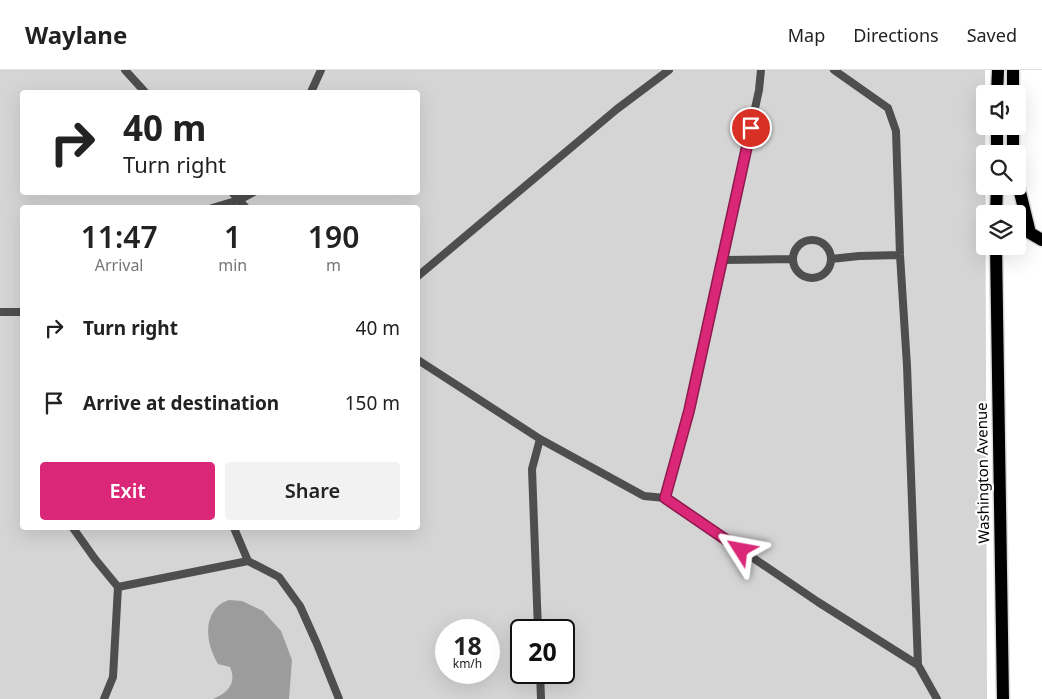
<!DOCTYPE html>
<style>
body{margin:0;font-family:"Noto Sans",sans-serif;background:#f2f2f2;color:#222;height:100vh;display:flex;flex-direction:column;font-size:19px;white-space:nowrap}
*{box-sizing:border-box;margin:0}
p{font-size:16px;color:#767676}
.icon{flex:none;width:28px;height:28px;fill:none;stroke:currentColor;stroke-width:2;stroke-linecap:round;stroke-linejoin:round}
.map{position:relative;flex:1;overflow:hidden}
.panel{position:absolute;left:20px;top:135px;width:400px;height:325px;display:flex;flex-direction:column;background:#fff;border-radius:5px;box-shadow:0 5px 20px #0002}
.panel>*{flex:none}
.top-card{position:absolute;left:20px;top:20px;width:400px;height:105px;border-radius:5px;box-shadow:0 5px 20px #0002;background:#fff;color:#222;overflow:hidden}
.buttons{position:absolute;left:976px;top:15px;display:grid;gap:10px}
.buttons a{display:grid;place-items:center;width:50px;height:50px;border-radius:5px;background:#fff;box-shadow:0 5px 20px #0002;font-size:25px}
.speed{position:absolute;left:435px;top:549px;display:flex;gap:10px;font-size:25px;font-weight:700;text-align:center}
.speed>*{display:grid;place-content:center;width:65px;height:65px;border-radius:50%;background:#fff;box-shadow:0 5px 20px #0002;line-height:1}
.speed small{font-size:12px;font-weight:400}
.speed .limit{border:2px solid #111;border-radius:8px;background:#fff;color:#111}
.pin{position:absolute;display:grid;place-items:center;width:42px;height:42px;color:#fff;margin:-21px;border:2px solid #fff;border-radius:50%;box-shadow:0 1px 5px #0007}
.me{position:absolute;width:55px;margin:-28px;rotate:304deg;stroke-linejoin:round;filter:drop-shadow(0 0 4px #0008)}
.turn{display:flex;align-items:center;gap:18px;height:105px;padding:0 20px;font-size:22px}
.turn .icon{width:65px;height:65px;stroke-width:2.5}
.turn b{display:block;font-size:35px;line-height:42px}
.eta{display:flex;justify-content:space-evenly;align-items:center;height:85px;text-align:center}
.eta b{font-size:30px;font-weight:600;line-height:35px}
.cta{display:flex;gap:10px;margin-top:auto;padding:10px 20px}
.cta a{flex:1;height:58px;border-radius:5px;background:#db2777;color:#fff;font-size:20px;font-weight:600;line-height:58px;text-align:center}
.cta a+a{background:#f2f2f2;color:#222}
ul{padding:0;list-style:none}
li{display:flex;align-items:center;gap:15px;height:75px;padding:0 20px}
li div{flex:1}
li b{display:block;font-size:19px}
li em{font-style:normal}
header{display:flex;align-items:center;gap:30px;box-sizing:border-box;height:70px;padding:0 25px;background:#fff;border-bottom:1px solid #e0e0e0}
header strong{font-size:24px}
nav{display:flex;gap:28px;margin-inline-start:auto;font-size:18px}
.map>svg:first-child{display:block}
</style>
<header>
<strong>Waylane</strong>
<nav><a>Map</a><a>Directions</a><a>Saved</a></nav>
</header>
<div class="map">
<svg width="1042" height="629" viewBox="0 0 1042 629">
<rect width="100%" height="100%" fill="#fff"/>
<path fill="#d5d5d5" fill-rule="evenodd" d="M 0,0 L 985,0 L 987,629 L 0,629 ZM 22,22 L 418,22 L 418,122 L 22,122 ZM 22,138 L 418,138 L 418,458 L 22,458 ZM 446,560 L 489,560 L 489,602 L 446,602 ZM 521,560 L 564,560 L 564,602 L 521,602 Z"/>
<path fill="#9c9c9c" d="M 229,530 L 242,531 L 263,541 L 281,561 L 292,590 L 289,629 L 213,629 C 228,623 237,613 230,597 L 218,594 C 208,577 202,552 218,536 C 221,533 226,531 229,530 Z"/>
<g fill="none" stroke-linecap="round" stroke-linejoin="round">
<g stroke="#dbdbdb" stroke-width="15">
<path id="primary" d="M 1013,0 L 1013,24
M 997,24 L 998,0
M 1013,56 L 1013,84
M 997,84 L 997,56
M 1018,114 L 1030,163 L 1042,170
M 996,144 L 997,116
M 996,176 L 1003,629"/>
</g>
<path stroke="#4e4e4e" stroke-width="8" d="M 125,0 L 145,22
M 834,0 L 888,38 L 896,61 L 900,185 L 907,296 L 918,595 L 937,629
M 311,22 L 321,0
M 232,122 L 246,138
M 212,138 L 239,130 L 254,122
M793 189a19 19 0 1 1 38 0a19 19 0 1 1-38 0Z
M 831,189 L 859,186 L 900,185
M 723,190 L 793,189
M 418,206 L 617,39 L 669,0
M 0,242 L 22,242
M 418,290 L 540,369 L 644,426 L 665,428 L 818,532 L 918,595
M 665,428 L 689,341 L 759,20 L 761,0
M 73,458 L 95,489 L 118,517 L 113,607 L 104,629
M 234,458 L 248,491
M 118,517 L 248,491 L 279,507 L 300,536 L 317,574 L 339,629
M 538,560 L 532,399 L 540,369
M 540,602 L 541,629"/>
<use href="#primary" stroke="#000" stroke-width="12"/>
</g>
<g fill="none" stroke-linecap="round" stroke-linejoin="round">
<g stroke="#8e194d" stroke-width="12">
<path id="route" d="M 741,480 L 665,428 L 689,341 L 751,58"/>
</g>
<use href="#route" stroke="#db2777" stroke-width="9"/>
</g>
<g text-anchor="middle" stroke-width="4.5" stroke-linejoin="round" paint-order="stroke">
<g font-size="15" fill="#000" stroke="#fff">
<text transform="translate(983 403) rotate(-91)" y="5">Washington Avenue</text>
</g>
</g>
</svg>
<div class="buttons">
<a><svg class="icon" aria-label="sound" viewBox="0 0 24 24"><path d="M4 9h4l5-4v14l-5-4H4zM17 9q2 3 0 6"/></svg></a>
<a><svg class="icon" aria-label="search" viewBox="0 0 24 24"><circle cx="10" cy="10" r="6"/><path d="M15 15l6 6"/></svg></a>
<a><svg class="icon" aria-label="layers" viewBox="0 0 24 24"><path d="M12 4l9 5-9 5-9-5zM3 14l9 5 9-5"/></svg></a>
</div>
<div class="speed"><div>18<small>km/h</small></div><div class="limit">20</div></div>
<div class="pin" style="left:751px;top:58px;background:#d93025"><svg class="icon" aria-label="arrive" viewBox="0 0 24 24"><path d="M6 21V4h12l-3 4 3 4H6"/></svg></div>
<svg class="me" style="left:741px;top:480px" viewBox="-20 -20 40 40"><path d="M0-17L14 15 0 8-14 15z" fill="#db2777" stroke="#fff" stroke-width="4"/></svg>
<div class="top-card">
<div class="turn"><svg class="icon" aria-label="right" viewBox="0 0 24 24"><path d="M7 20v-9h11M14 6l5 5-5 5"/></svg><div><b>40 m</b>Turn right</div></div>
</div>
<section class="panel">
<div class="eta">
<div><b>11:47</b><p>Arrival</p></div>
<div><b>1</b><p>min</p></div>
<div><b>190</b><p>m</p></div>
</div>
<ul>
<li><svg class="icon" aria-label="right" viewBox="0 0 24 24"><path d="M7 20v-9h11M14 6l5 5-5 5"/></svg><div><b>Turn right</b></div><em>40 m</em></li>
<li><svg class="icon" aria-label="arrive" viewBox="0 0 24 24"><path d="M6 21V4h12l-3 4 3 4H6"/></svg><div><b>Arrive at destination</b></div><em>150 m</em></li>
</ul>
<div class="cta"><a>Exit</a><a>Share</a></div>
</section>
</div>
